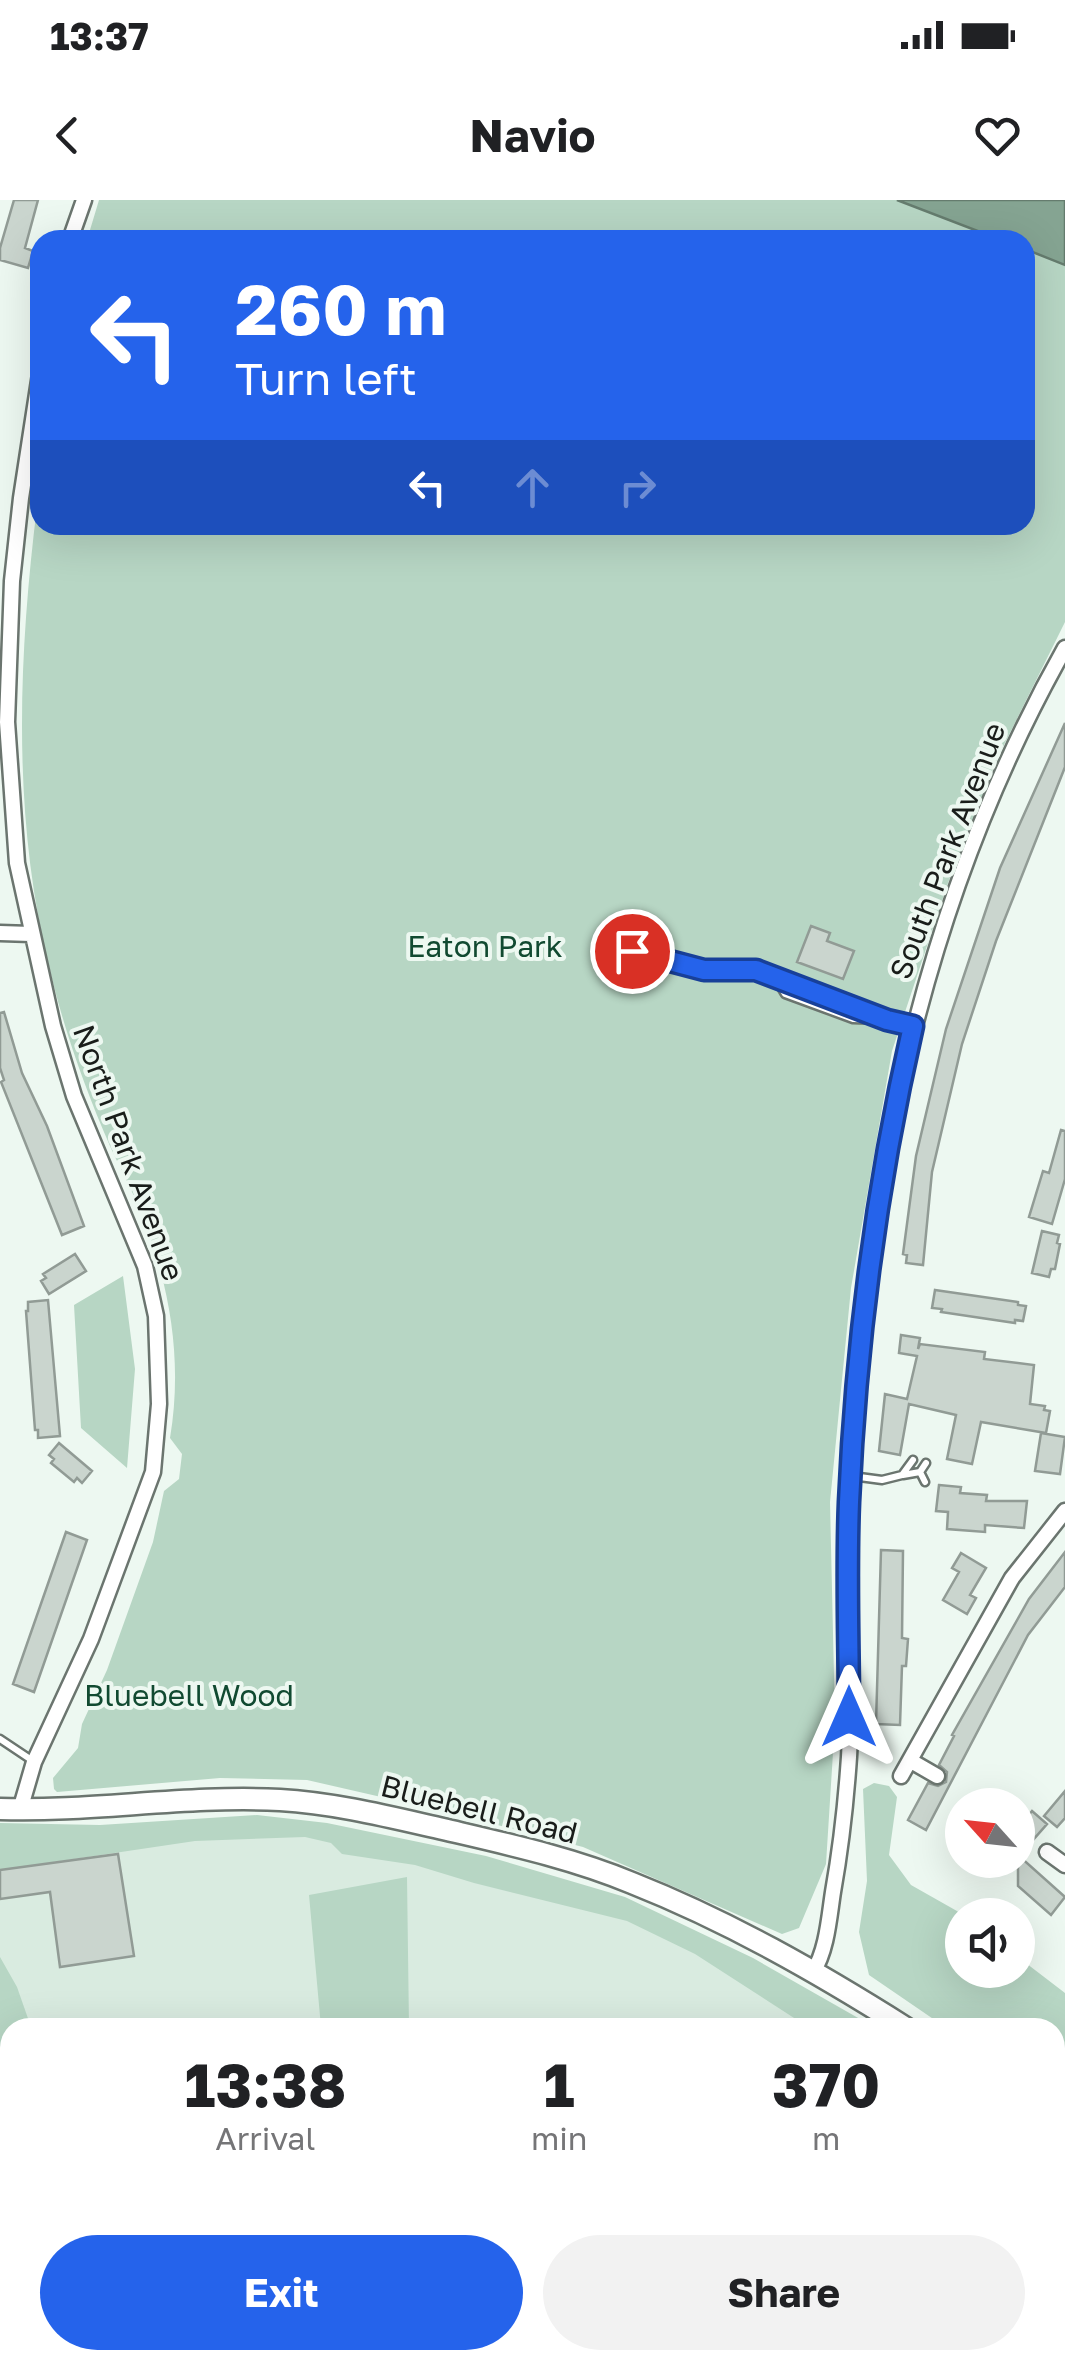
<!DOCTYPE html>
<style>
body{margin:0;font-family:"Golos Text",sans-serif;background:#f2f2f2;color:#202124;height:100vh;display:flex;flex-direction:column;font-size:38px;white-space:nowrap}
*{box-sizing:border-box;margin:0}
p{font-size:32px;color:#757577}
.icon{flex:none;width:55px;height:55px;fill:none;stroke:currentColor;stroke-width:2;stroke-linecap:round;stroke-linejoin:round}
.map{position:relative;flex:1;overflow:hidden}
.details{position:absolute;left:0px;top:1818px;width:1065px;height:352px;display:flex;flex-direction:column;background:#fff;border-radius:30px 30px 0 0;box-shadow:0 10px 40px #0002}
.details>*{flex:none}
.guide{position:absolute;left:30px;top:30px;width:1005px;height:305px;border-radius:30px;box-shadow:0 10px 40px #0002;background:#2563eb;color:#fff;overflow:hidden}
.needle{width:65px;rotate:297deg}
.buttons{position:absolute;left:945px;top:1588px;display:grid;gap:20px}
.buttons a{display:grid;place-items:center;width:90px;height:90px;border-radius:50%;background:#fff;box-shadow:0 10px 40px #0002;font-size:50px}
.pin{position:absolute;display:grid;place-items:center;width:85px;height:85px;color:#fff;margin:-42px;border:5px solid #fff;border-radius:50%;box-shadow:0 2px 10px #0007}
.me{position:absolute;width:110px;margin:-55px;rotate:0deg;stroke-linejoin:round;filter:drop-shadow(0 0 8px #0008)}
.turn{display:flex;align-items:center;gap:35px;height:210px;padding:0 40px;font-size:45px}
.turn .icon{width:130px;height:130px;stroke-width:2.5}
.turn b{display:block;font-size:70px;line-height:85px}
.lanes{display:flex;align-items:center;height:95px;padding:0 40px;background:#0003;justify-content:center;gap:50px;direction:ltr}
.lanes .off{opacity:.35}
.eta{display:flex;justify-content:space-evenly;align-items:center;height:170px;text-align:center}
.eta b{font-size:60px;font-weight:700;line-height:70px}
.button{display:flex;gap:20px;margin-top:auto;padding:20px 40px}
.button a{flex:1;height:115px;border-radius:60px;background:#2563eb;color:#fff;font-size:40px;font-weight:700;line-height:115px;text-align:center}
.button a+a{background:#f2f2f2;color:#202124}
.status{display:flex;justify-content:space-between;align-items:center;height:70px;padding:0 50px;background:#fff;direction:ltr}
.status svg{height:28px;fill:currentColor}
header{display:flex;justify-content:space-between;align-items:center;height:130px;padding:0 40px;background:#fff;font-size:45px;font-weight:700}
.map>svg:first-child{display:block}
</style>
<div class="status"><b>13:37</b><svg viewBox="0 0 49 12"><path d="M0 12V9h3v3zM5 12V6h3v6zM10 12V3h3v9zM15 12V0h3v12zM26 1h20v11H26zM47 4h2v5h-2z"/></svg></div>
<header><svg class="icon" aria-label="back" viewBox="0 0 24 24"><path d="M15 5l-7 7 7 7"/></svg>Navio<svg class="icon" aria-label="heart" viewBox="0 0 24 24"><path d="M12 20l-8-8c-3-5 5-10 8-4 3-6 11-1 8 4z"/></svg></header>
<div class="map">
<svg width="1065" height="2168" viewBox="0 0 1065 2168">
<rect width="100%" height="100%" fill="#edf8f1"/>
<path fill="#d9ebe0" d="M 255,1621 L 524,1671 L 861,1827 L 10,1828 L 10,2160 L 1055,2160 L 1055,1952 L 1065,1959 L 1065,2168 L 0,2168 L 0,1628 L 17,1631 Z"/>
<path fill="#b7d6c4" d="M 99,0 L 1065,0 L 1065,422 L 997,559 L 948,683 L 892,851 L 851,1088 L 830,1302 L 835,1521 L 826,1664 L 799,1728 L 782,1734 L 583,1647 L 451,1613 L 307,1580 L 220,1578 L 57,1592 L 54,1589 L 53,1578 L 78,1548 L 82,1524 L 107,1470 L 153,1342 L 164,1291 L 179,1279 L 182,1254 L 170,1238 C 183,1161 170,1086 142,1015 C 133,991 120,969 110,946 C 85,889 63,827 49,766 C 10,609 19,442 40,283 L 40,325 L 1025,325 L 1025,40 L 87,40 Z
M 123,1076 L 135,1169 L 127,1268 L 81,1228 L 74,1105 Z
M 874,1583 L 889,1586 L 897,1597 L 889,1655 L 911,1685 L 964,1715 L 962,1770 L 1018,1770 L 1018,1757 L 1065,1793 L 1065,1908 L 1055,1901 L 1055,1828 L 945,1827 L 869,1775 L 859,1732 L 867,1681 L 863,1589 Z
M 257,1615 L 327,1623 L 486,1656 L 625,1697 L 753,1758 L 874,1827 L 808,1827 L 695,1754 L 627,1721 L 474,1683 L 415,1665 L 342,1654 L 331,1643 L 305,1637 L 195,1641 L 0,1670 L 0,1623 L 100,1625 Z
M 407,1677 L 409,1827 L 321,1827 L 309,1695 Z
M 0,1757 L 17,1787 L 31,1827 L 10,1828 L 10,2145 L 0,2156 Z
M 478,2160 L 878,2160 L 889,2168 L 478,2168 Z"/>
<path fill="#85a492" stroke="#657c6e" stroke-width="2.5" d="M 897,0 L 1065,0 L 1065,65 L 1025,49 L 1025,40 L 1001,40 Z
M 18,2160 L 296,2160 L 289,2168 L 13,2168 Z"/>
<path fill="#cad5ce" stroke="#919b95" stroke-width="2.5" d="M 14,0 L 38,0 L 25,48 L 33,51 L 28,68 L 0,60 L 0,48 Z
M 1065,523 L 1065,567 L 996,741 L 962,844 L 932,972 L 923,1065 L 906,1063 L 907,1055 L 903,1054 L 916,956 L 946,829 L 1000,668 Z
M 811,726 L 830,733 L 827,741 L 854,751 L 843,779 L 797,762 Z
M 4,812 L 22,873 L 47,926 L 84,1026 L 62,1035 L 1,882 L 4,880 L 0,868 L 0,813 Z
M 1061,930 L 1065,931 L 1065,979 L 1052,1024 L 1029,1017 L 1043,971 L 1049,973 Z
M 1042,1031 L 1059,1035 L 1057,1043 L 1060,1044 L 1055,1069 L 1051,1069 L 1049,1077 L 1032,1073 Z
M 75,1054 L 86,1071 L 49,1094 L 41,1081 L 46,1078 L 43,1074 Z
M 935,1090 L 1018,1102 L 1018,1105 L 1026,1106 L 1023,1121 L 1015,1120 L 1015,1123 L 941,1112 L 942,1109 L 932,1108 Z
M 48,1100 L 60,1236 L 38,1238 L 38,1230 L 35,1230 L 26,1111 L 28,1111 L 28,1102 Z
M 901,1135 L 920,1138 L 918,1149 L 920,1144 L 985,1152 L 984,1159 L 1034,1165 L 1030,1204 L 1045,1206 L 1044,1210 L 1050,1211 L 1046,1233 L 981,1222 L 972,1264 L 947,1259 L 956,1215 L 909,1204 L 900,1255 L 879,1251 L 885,1194 L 907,1199 L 917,1156 L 899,1153 Z
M 1041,1233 L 1065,1237 L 1060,1274 L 1035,1271 Z
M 59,1243 L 92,1271 L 82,1283 L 77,1278 L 74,1282 L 51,1263 L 54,1259 L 49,1255 Z
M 939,1285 L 961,1287 L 960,1293 L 987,1295 L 986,1301 L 1027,1301 L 1024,1328 L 985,1325 L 985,1332 L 947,1329 L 948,1312 L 936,1311 Z
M 66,1332 L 87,1340 L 34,1492 L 13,1484 Z
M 881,1350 L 903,1351 L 902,1438 L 908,1439 L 906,1466 L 902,1466 L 900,1525 L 876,1524 Z
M 1065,1352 L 1065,1387 L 1028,1435 L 926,1630 L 908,1620 L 928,1583 L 938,1586 L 946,1582 L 947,1572 L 939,1565 L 954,1536 L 952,1535 L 1029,1399 Z
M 961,1353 L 986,1368 L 970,1395 L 976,1398 L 967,1414 L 943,1400 L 959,1372 L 952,1368 Z
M 1065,1591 L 1065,1618 L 1057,1627 L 1044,1616 Z
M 1032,1611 L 1047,1624 L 1019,1656 L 1065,1697 L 1051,1715 L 1018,1686 L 1018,1628 Z
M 118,1654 L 134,1756 L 60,1767 L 50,1692 L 0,1699 L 0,1670 Z"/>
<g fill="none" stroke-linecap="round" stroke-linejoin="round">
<g stroke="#6b756f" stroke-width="11">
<path id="lane" d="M 632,751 L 703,770 L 756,770 L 887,820 L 913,825
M 776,779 L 785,794 L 853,819 L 881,820
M 920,1272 L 925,1282
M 903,1275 L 920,1272 L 926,1263
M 852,1276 L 882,1280 L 902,1275 L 913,1260
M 0,1539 L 33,1561"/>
</g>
<g stroke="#6b756f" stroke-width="19">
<path id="street" d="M 70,40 L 84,0
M 0,733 L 31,734
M 911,1561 L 937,1576
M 901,1576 L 1012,1378 L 1065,1311
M 20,1610 L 34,1562 L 91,1439 L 153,1272 L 159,1204 L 156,1116 L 145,1066 L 74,896 L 53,826 L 17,663 L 7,522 L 12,381 L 21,298 L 40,174
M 1047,1652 L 1065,1665
M 813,1772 C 827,1750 829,1718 833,1692 C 841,1647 846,1602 849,1557 C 854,1463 845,1370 851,1276 C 867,983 919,707 1065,448"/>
</g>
<g stroke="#6b756f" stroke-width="25">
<path id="secondary" d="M 0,1609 C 93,1612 186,1595 280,1600 C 334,1603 390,1617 443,1629 C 507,1644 572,1658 632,1683 C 728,1721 819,1773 906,1828
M 1055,1924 L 1065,1931"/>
</g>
<use href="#lane" stroke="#fff" stroke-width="6"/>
<use href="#street" stroke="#fff" stroke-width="14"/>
<use href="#secondary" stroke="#fff" stroke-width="20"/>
</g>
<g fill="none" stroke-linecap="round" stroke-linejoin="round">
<g stroke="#184099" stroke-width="25">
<path id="route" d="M 632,751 L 704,770 L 756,770 L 887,820 L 913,826 C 877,983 856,1141 849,1302 C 846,1374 849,1445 849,1517"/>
</g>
<use href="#route" stroke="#2563eb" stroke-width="18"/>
</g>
<g text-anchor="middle" stroke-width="8" stroke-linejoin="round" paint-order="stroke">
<g font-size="30" fill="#191d1a" stroke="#edf8f1">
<text transform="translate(948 651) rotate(-69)" y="10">South Park Avenue</text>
<text transform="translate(128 953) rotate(70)" y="10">North Park Avenue</text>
<text transform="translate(479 1610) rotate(14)" y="10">Bluebell Road</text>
</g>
<g font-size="30" fill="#114a31" stroke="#edf8f1">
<text x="485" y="757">Eaton Park</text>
<text x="189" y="1506">Bluebell Wood</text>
</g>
</g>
</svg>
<div class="buttons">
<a><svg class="needle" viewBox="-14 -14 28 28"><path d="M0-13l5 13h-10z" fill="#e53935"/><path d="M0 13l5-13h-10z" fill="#757577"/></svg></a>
<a><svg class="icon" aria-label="sound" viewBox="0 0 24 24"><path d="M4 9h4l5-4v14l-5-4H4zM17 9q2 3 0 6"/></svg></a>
</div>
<div class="pin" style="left:632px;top:751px;background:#d93025"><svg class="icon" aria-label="arrive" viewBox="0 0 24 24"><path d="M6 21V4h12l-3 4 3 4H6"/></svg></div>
<svg class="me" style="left:849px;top:1517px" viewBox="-20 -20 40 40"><path d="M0-17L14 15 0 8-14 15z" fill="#2563eb" stroke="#fff" stroke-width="4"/></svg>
<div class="guide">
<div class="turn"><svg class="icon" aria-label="left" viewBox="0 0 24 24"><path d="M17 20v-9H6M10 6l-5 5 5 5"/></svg><div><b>260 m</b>Turn left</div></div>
<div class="lanes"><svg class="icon" aria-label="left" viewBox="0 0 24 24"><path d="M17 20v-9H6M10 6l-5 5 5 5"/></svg><svg class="icon off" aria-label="ahead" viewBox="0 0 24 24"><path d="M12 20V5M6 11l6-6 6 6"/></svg><svg class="icon off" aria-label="right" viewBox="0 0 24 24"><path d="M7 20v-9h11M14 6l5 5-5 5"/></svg></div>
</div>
<section class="details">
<div class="eta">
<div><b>13:38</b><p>Arrival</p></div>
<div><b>1</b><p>min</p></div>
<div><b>370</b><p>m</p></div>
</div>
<div class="button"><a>Exit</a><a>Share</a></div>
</section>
</div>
